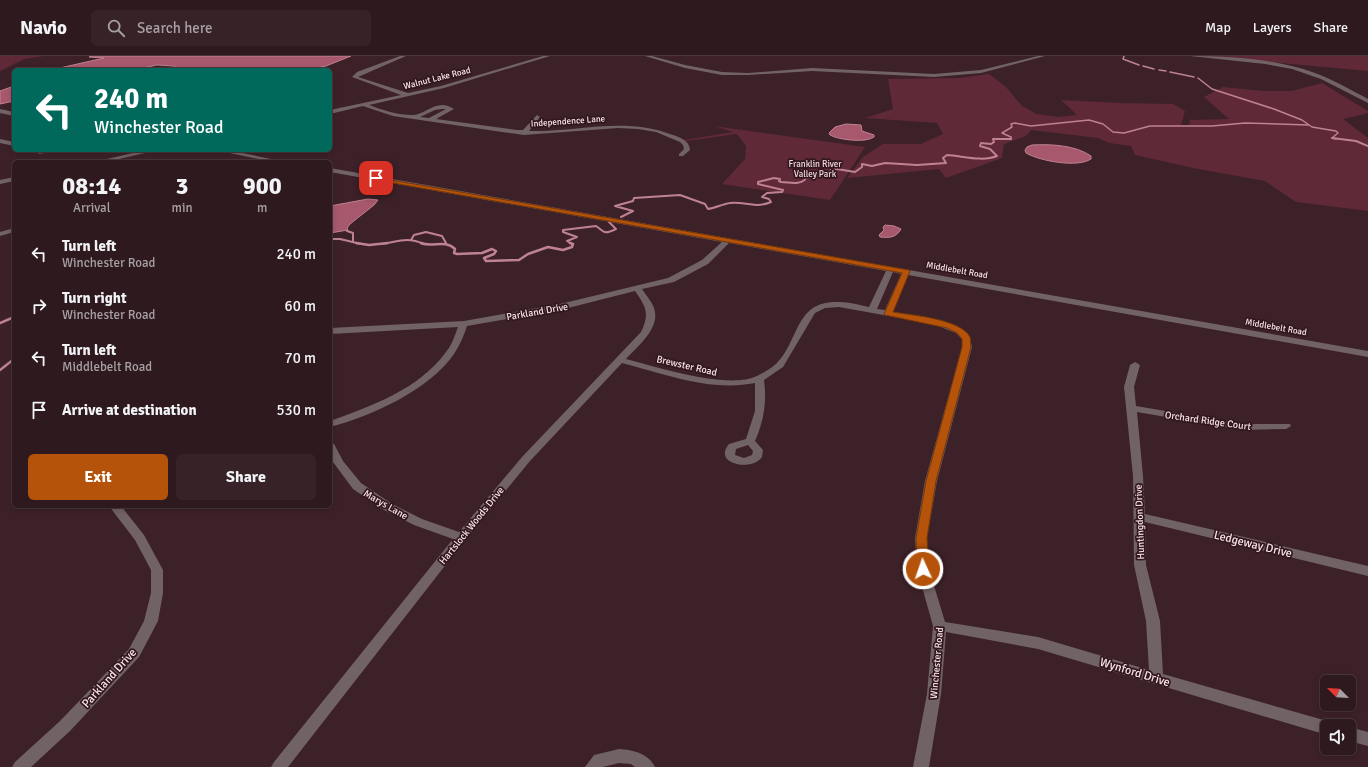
<!DOCTYPE html>
<style>
body{margin:0;font-family:Signika,sans-serif;background:#362227;color:#f1f3f6;height:100vh;display:flex;flex-direction:column;font-size:15px;white-space:nowrap}
*{box-sizing:border-box;margin:0}
p{font-size:13px;color:#a7a0a4}
.icon{flex:none;width:22px;height:22px;fill:none;stroke:currentColor;stroke-width:2;stroke-linecap:round;stroke-linejoin:round}
.map{position:relative;flex:1;overflow:hidden}
.sheet{position:absolute;left:12px;top:104px;width:320px;height:348px;display:flex;flex-direction:column;background:#2e191e;border-radius:6px;box-shadow:0 2px 6px #0003,0 0 0 1px #49383c}
.sheet>*{flex:none}
.top-card{position:absolute;left:12px;top:12px;width:320px;height:84px;border-radius:6px;box-shadow:0 2px 6px #0003,0 0 0 1px #49383c;background:#00695c;color:#fff;overflow:hidden}
.needle{width:26px;rotate:294deg}
.controls{position:absolute;left:1320px;top:619px;display:grid;gap:8px}
.controls a{display:grid;place-items:center;width:36px;height:36px;border-radius:6px;background:#2e191e;box-shadow:0 2px 6px #0003,0 0 0 1px #49383c;font-size:20px}
.pin{position:absolute;display:grid;place-items:center;width:34px;height:34px;color:#fff;margin:-17px;border-radius:8px;box-shadow:0 2px 6px #0006}
.me{position:absolute;width:44px;margin:-22px;rotate:357deg;stroke-linejoin:round;filter:drop-shadow(0 0 3px #0008)}
.turn{display:flex;align-items:center;gap:14px;height:84px;padding:0 16px;font-size:18px}
.turn .icon{width:52px;height:52px;stroke-width:2.5}
.turn b{display:block;font-size:28px;line-height:34px}
.eta{display:flex;justify-content:space-evenly;align-items:center;height:68px;text-align:center}
.eta b{font-size:24px;font-weight:800;line-height:28px}
.primary-button{display:flex;gap:8px;margin-top:auto;padding:8px 16px}
.primary-button a{flex:1;height:46px;border-radius:6px;background:#b45309;color:#fff;font-size:16px;font-weight:800;line-height:46px;text-align:center}
.primary-button a+a{background:#362227;color:#f1f3f6}
ul{padding:0;list-style:none}
li{display:flex;align-items:center;gap:12px;height:52px;padding:0 16px}
li div{flex:1}
li b{display:block;font-size:15px}
li em{font-style:normal}
header{display:flex;align-items:center;gap:24px;box-sizing:border-box;height:56px;padding:0 20px;background:#2e191e;border-bottom:1px solid #49383c}
header strong{font-size:19px}
nav{display:flex;gap:22px;margin-inline-start:auto;font-size:14px}
.search{width:280px;height:36px;background:#362227;display:flex;align-items:center;gap:10px;box-sizing:border-box;padding:0 14px;border-radius:6px;color:#a7a0a4;font-size:15px}
.map>svg:first-child{display:block}
</style>
<header>
<strong>Navio</strong>
<div class="search"><svg class="icon" aria-label="search" viewBox="0 0 24 24"><circle cx="10" cy="10" r="6"/><path d="M15 15l6 6"/></svg>Search here</div>
<nav><a>Map</a><a>Layers</a><a>Share</a></nav>
</header>
<div class="map">
<svg width="1368" height="711" viewBox="0 0 1368 711">
<rect width="100%" height="100%" fill="#3d2128"/>
<path fill="#5f2938" d="M 0,0 L 44,0 L 24,3 L 0,15 Z
M 1204,0 L 1368,0 L 1368,15 Z
M 989,18 L 1006,31 L 1022,50 L 1037,58 L 1058,61 L 1077,59 L 1061,44 L 1119,47 L 1173,48 L 1185,55 L 1181,69 L 1189,69 L 1190,64 L 1229,63 L 1204,41 L 1223,31 L 1263,35 L 1292,35 L 1322,27 L 1368,55 L 1368,57 L 1343,63 L 1368,82 L 1368,155 L 1296,146 L 1265,125 L 1193,112 L 1135,99 L 1131,90 L 1109,87 L 1098,82 L 1031,74 L 1026,80 L 1004,88 L 1002,102 L 946,122 L 939,113 L 847,122 L 863,101 L 883,88 L 921,88 L 943,78 L 937,67 L 865,62 L 893,53 L 888,23 L 960,22 Z
M 714,70 L 865,91 L 830,144 L 722,128 L 745,103 L 746,90 L 737,78 L 686,85 L 684,84 L 733,76 Z"/>
<path fill="#a7586d" stroke="#bf8292" d="M 92,0 L 351,0 L 326,10 L 305,14 L 181,14 L 173,10 L 157,9 L 134,14 L 51,14 L 104,2 L 89,1 Z
M 14,30 L 14,45 L 0,48 L 0,35 Z
M 846,68 L 861,69 L 862,75 L 874,79 L 874,81 C 866,87 839,84 830,79 L 829,77 L 835,71 Z
M 1032,89 C 1051,88 1075,89 1091,100 L 1091,103 C 1077,112 1040,105 1026,97 L 1025,94 L 1027,91 Z
M 368,143 L 378,144 L 374,149 L 350,168 L 347,172 L 348,174 L 330,177 L 330,150 Z
M 885,169 L 894,170 L 901,173 C 896,182 889,182 880,181 L 879,179 L 884,174 L 883,171 Z"/>
<g fill="none" stroke-linecap="round" stroke-linejoin="round">
<path stroke="#bf8292" stroke-width="1.5" d="M 1124,0 L 1123,3 L 1139,9
M 1143,10 L 1154,13
M 1159,14 L 1166,15
M 1170,16 L 1194,21
M 1198,22 L 1212,33 L 1274,53 L 1302,64 L 1312,71 L 1336,75 L 1338,77 L 1332,82 L 1336,83
M 1011,83 L 1011,81 L 1002,77 L 1012,71 L 1011,68 L 1015,67 L 1031,70 L 1089,64 L 1103,68 L 1113,76 L 1124,77 L 1150,70 L 1212,70 L 1245,67 L 1309,69"/>
<path stroke="#bf8292" stroke-width="2" d="M 1332,82 L 1356,85 L 1368,90
M 621,161 L 633,155 L 615,150 L 633,145 L 634,142 L 680,139 L 705,148 L 708,153 C 715,152 723,148 730,147 C 745,145 754,153 771,146 L 769,143 L 762,141 L 767,137 L 782,136 L 783,134 L 758,128 L 758,126 L 774,122 L 780,123 L 779,125 L 781,126 C 789,126 801,130 806,122 L 825,118 L 831,114 L 837,113 L 855,116 L 862,111 L 862,108 L 872,110 L 885,107 L 917,109 L 946,107 L 943,102 L 947,99 C 963,100 982,106 997,100 L 990,93 L 980,90 L 981,87 L 991,88 L 994,86 L 993,83 L 1011,83 L 1011,82
M 347,175 L 353,177 L 353,186
M 330,183 L 340,183 L 361,188
M 411,184 L 414,179 L 426,176 L 442,180 L 446,187
M 383,188 C 396,185 410,181 423,188
M 572,188 L 567,185 L 577,181 L 563,176 L 563,174 L 596,170 C 605,176 603,179 616,173 L 609,166"/>
<path stroke="#bf8292" stroke-width="2.5" d="M 356,187 L 369,189 L 388,187
M 421,187 C 432,192 445,183 455,193 L 454,197 L 457,198 L 482,197 L 492,193 L 496,195 L 494,198 L 484,202 L 486,205 L 519,204 L 528,198 L 548,191 L 563,194 L 572,191 L 573,188 L 570,187
M 0,267 L 14,261
M 0,314 L 14,303"/>
<path fill="#716265" fill-rule="evenodd" d="M 400,0 L 406,0 L 358,21 L 408,37 L 441,30 L 543,0 L 550,0 L 444,32 L 369,49 C 382,54 398,59 412,59 C 426,59 437,41 454,53 L 436,63 L 517,74 L 523,74 L 537,59 L 540,61 L 529,75 C 578,76 625,60 673,79 C 681,82 689,84 690,94 L 683,100 L 679,100 L 679,98 L 684,93 L 683,89 L 680,86 L 656,76 L 638,73 L 618,72 L 524,79 L 502,76 L 393,60 L 363,50 L 330,58 L 330,54 L 401,39 L 352,21 L 357,16 ZM 442,53 L 446,53 L 429,62 L 420,61 L 435,54 Z
M 645,0 L 652,0 L 685,9 L 722,16 L 748,17 L 812,12 L 934,18 L 981,14 L 1038,0 L 1045,0 L 981,17 L 934,21 L 812,15 L 748,19 L 722,19 L 685,12 Z
M 1190,0 C 1231,0 1276,3 1315,17 C 1334,24 1351,34 1368,43 L 1368,47 L 1321,23 L 1292,13 L 1265,8 Z
M 0,53 L 14,56 L 14,60 L 0,57 Z
M 0,83 L 14,86 L 14,90 L 0,87 Z
M 37,94 L 43,94 L 44,97 L 39,98 Z
M 146,94 L 158,94 L 106,106 L 94,106 Z
M 215,94 L 228,94 L 286,106 L 273,106 Z
M 330,112 L 1368,295 L 1368,301 L 908,219 L 893,256 C 910,259 962,265 970,282 C 971,284 971,288 972,291 L 937,425 L 927,482 L 929,513 L 945,566 L 1038,581 L 1149,614 L 1146,565 L 1134,509 L 1133,420 L 1124,331 L 1130,309 L 1135,306 L 1140,309 L 1134,331 L 1136,350 L 1242,368 L 1290,368 L 1291,370 L 1286,373 L 1242,374 L 1137,356 L 1143,420 L 1145,458 L 1368,510 L 1368,520 L 1145,466 L 1146,509 L 1160,565 L 1163,618 L 1327,665 L 1332,667 L 1334,670 L 1327,670 L 1327,679 L 1038,593 L 946,576 L 941,638 L 929,711 L 913,711 L 927,638 L 933,570 L 917,513 L 915,482 L 925,425 L 962,291 L 962,283 L 956,277 L 933,268 L 839,251 L 825,252 L 815,257 L 783,311 L 764,324 C 767,346 764,364 755,385 L 763,394 L 762,401 C 752,416 712,408 729,388 L 746,383 L 755,355 L 755,327 C 710,336 665,318 622,307 L 530,405 L 465,484 L 288,711 L 271,711 L 274,706 L 453,483 L 414,469 L 384,454 L 353,433 L 333,406 L 330,401 L 330,387 L 334,388 L 343,405 L 361,427 L 392,448 L 422,463 L 459,476 L 522,401 L 641,276 C 650,257 646,251 635,235 L 560,254 L 467,270 C 464,279 460,289 454,298 C 429,334 372,360 330,371 L 330,365 C 372,350 419,333 446,296 C 452,289 455,279 458,271 L 330,278 L 330,272 L 464,265 L 560,248 L 668,222 L 702,204 L 722,186 L 330,116 ZM 729,187 L 886,215 L 869,251 C 860,249 849,246 839,246 C 795,244 800,283 777,307 C 772,312 763,317 757,320 C 728,334 657,311 626,303 C 638,290 661,272 654,252 C 652,246 646,239 642,233 L 674,226 L 708,208 ZM 893,216 L 901,218 L 885,254 L 877,253 ZM 748,389 L 753,395 L 752,399 L 744,402 L 735,399 L 736,393 Z
M 14,121 L 14,125 L 0,128 L 0,124 Z
M 14,172 L 14,176 L 0,180 L 0,176 Z
M 109,450 L 121,450 L 144,479 L 163,514 L 163,537 L 158,565 L 139,601 L 70,675 L 31,711 L 12,711 L 15,706 L 60,665 L 129,593 L 144,565 L 151,537 L 151,514 L 135,484 Z
M 1349,671 L 1368,676 L 1368,690 L 1349,685 Z
M 619,693 C 633,694 648,697 655,711 L 635,711 L 631,708 L 619,707 L 603,711 L 585,711 L 594,699 Z"/>
</g>
<path fill="#b45309" stroke="#753606" d="M 374,121 L 909,214 L 910,215 L 893,256 C 911,259 961,263 970,281 C 971,284 970,288 971,291 L 936,425 L 927,482 L 929,513 L 927,516 L 923,517 L 919,516 L 917,513 L 916,482 L 926,425 L 962,291 L 962,283 L 957,277 L 947,272 L 885,259 L 884,258 L 902,217 L 376,124 L 374,124 Z"/>
<g text-anchor="middle" stroke-width="3.5" stroke-linejoin="round" paint-order="stroke">
<g font-size="9" fill="#f8e4e8" stroke="#32171e">
<text transform="translate(437 22) rotate(-14)" y="3">Walnut Lake Road</text>
<text transform="translate(568 65) rotate(-4)" y="3">Independence Lane</text>
<text transform="translate(957 214) rotate(10)" y="3">Middlebelt Road</text>
<text transform="translate(1276 271) rotate(10)" y="3">Middlebelt Road</text>
</g>
<g font-size="9" fill="#f1d9de" stroke="#32171e">
<text x="815" y="111">Franklin River<tspan x="815" dy="10">Valley Park</tspan></text>
</g>
<g font-size="10" fill="#f8e4e8" stroke="#32171e">
<text transform="translate(537 255) rotate(-10)" y="4">Parkland Drive</text>
<text transform="translate(687 309) rotate(13)" y="4">Brewster Road</text>
<text transform="translate(1208 364) rotate(8)" y="4">Orchard Ridge Court</text>
<text transform="translate(386 448) rotate(30)" y="4">Marys Lane</text>
<text transform="translate(1139 466) rotate(-92)" y="4">Huntingdon Drive</text>
<text transform="translate(471 469) rotate(-51)" y="4">Hartslock Woods Drive</text>
<text transform="translate(936 607) rotate(-85)" y="4">Winchester Road</text>
</g>
<g font-size="12" fill="#f8e4e8" stroke="#32171e">
<text transform="translate(1253 488) rotate(14)" y="4">Ledgeway Drive</text>
<text transform="translate(1135 616) rotate(17)" y="4">Wynford Drive</text>
<text transform="translate(109 622) rotate(-48)" y="4">Parkland Drive</text>
</g>
</g>
</svg>
<div class="controls">
<a><svg class="needle" viewBox="-14 -14 28 28"><path d="M0-13l5 13h-10z" fill="#e53935"/><path d="M0 13l5-13h-10z" fill="#a7a0a4"/></svg></a>
<a><svg class="icon" aria-label="sound" viewBox="0 0 24 24"><path d="M4 9h4l5-4v14l-5-4H4zM17 9q2 3 0 6"/></svg></a>
</div>
<div class="pin" style="left:376px;top:122px;background:#d93025"><svg class="icon" aria-label="arrive" viewBox="0 0 24 24"><path d="M6 21V4h12l-3 4 3 4H6"/></svg></div>
<svg class="me" style="left:923px;top:513px" viewBox="-20 -20 40 40"><circle r="17" fill="#b45309" stroke="#fff" stroke-width="3"/><path d="M0-11L8 9 0 5-8 9z" fill="#fff"/></svg>
<div class="top-card">
<div class="turn"><svg class="icon" aria-label="left" viewBox="0 0 24 24"><path d="M17 20v-9H6M10 6l-5 5 5 5"/></svg><div><b>240 m</b>Winchester Road</div></div>
</div>
<section class="sheet">
<div class="eta">
<div><b>08:14</b><p>Arrival</p></div>
<div><b>3</b><p>min</p></div>
<div><b>900</b><p>m</p></div>
</div>
<ul>
<li><svg class="icon" aria-label="left" viewBox="0 0 24 24"><path d="M17 20v-9H6M10 6l-5 5 5 5"/></svg><div><b>Turn left</b><p>Winchester Road</p></div><em>240 m</em></li>
<li><svg class="icon" aria-label="right" viewBox="0 0 24 24"><path d="M7 20v-9h11M14 6l5 5-5 5"/></svg><div><b>Turn right</b><p>Winchester Road</p></div><em>60 m</em></li>
<li><svg class="icon" aria-label="left" viewBox="0 0 24 24"><path d="M17 20v-9H6M10 6l-5 5 5 5"/></svg><div><b>Turn left</b><p>Middlebelt Road</p></div><em>70 m</em></li>
<li><svg class="icon" aria-label="arrive" viewBox="0 0 24 24"><path d="M6 21V4h12l-3 4 3 4H6"/></svg><div><b>Arrive at destination</b></div><em>530 m</em></li>
</ul>
<div class="primary-button"><a>Exit</a><a>Share</a></div>
</section>
</div>
